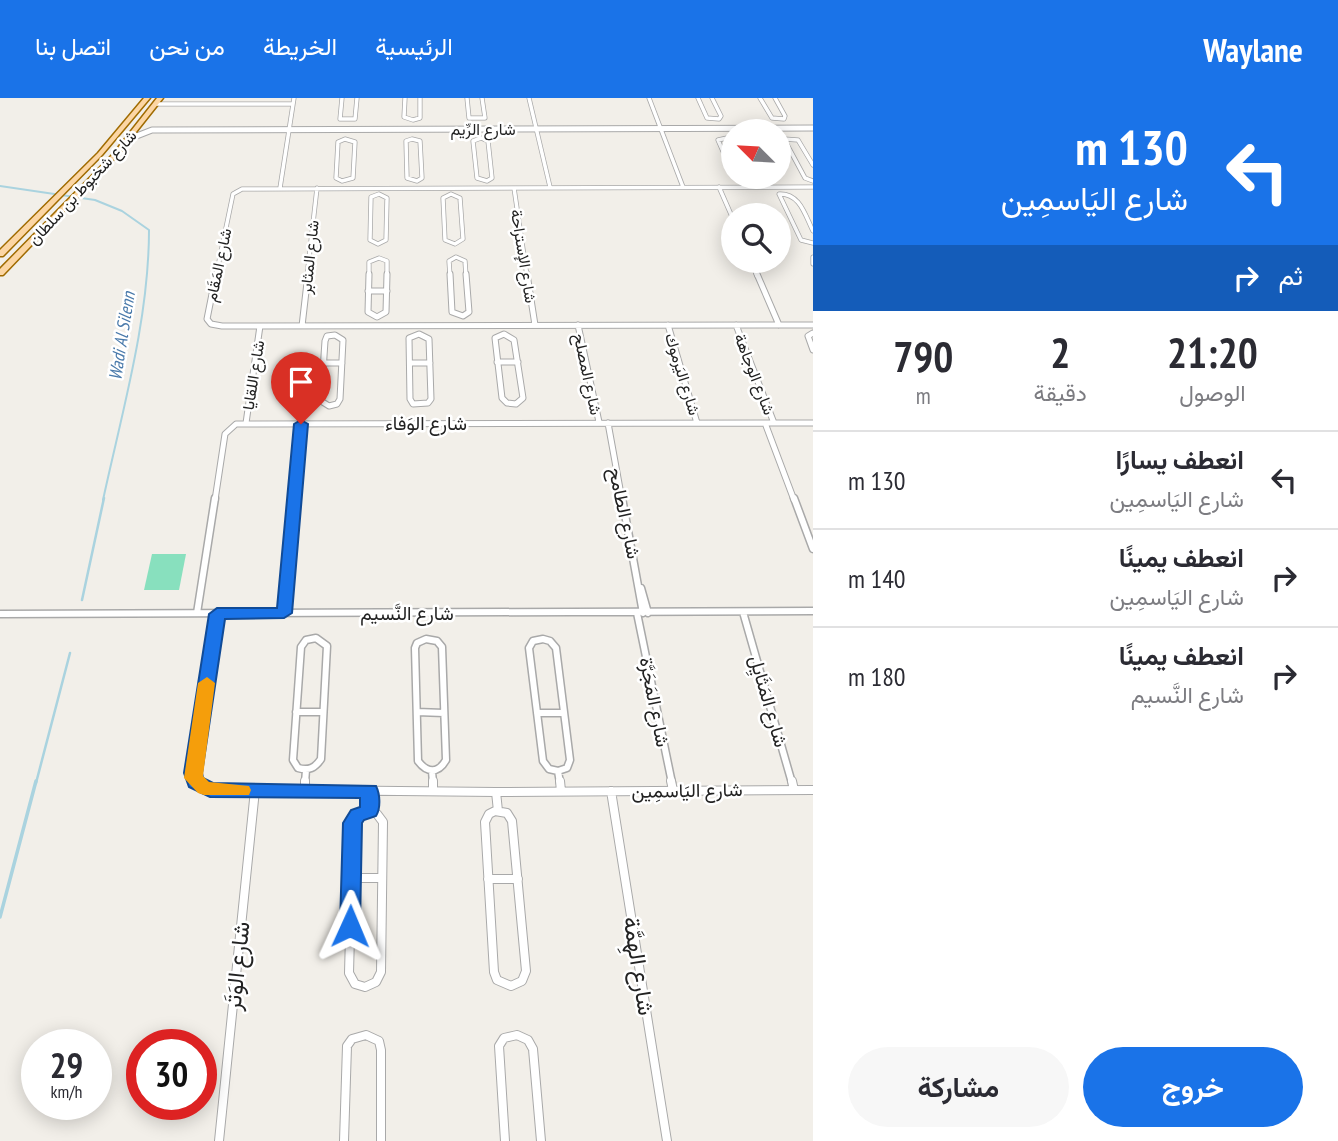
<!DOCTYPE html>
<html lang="ar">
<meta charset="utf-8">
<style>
body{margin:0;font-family:"PT Sans Narrow",Vazirmatn,sans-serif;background:#f7f7f7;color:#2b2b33;direction:rtl;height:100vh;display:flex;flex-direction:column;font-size:26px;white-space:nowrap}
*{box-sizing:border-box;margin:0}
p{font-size:23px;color:#7c7c81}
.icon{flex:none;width:38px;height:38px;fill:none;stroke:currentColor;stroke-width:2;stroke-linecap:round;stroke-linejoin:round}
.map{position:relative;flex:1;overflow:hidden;direction:ltr}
.drawer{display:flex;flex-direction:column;background:#fff;width:525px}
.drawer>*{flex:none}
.hud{background:#1a73e8;color:#fff;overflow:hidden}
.needle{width:46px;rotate:294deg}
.controls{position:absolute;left:721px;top:21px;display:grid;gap:14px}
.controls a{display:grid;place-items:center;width:70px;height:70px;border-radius:50%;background:#fff;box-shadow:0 4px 18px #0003;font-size:35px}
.speed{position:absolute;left:21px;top:931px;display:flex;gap:14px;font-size:35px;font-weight:700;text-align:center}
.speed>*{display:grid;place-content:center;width:91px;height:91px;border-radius:50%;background:#fff;box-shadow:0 4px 18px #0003;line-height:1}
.speed small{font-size:18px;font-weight:400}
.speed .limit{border:10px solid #d22;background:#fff;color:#111}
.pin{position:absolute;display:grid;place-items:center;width:60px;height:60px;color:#fff;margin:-72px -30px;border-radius:50% 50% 50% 0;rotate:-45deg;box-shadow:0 0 7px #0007}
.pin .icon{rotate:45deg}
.me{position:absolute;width:77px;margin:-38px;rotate:1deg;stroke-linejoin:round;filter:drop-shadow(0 0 5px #0008)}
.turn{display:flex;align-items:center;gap:24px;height:147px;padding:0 35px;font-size:32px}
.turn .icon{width:91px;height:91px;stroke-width:2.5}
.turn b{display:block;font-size:49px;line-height:60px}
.then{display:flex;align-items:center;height:66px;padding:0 35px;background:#0003;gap:14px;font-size:26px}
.eta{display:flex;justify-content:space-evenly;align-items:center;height:119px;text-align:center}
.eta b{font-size:42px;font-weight:700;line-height:49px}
.button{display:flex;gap:14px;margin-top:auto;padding:14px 35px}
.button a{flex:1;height:80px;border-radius:42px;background:#1a73e8;color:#fff;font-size:28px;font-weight:700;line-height:80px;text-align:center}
.button a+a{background:#f7f7f7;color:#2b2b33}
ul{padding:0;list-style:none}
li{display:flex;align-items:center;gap:21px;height:98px;padding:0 35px;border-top:2px solid #e1e1e2}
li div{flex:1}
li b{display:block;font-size:26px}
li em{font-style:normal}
header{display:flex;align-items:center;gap:42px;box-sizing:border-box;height:98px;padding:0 35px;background:#1a73e8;color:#fff}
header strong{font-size:33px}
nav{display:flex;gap:38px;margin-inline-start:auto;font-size:24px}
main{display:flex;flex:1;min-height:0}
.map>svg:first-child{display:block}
</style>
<header>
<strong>Waylane</strong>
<nav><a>الرئيسية</a><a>الخريطة</a><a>من نحن</a><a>اتصل بنا</a></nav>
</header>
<main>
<section class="drawer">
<div class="hud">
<div class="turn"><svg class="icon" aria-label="left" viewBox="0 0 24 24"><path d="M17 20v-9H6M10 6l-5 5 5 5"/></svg><div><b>130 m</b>شارع اليَاسمِين</div></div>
<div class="then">ثم<svg class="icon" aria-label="right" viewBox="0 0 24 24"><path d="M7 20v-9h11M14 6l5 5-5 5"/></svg></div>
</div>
<div class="eta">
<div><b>21:20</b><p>الوصول</p></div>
<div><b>2</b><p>دقيقة</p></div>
<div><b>790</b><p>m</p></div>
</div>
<ul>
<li><svg class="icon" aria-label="left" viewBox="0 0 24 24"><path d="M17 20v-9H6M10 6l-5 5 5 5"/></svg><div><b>انعطف يسارًا</b><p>شارع اليَاسمِين</p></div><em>130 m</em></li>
<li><svg class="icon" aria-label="right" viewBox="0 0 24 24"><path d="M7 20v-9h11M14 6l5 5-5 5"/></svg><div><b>انعطف يمينًا</b><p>شارع اليَاسمِين</p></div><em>140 m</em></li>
<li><svg class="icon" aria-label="right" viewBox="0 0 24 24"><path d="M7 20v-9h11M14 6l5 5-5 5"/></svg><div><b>انعطف يمينًا</b><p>شارع النَّسيم</p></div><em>180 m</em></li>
</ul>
<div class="button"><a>خروج</a><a>مشاركة</a></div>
</section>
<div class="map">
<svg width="813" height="1043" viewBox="0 0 813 1043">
<rect width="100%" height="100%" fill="#f2efe9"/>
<path fill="#88e0be" d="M 152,456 L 186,456 L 179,492 L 144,492 Z"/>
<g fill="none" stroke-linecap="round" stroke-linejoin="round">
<path stroke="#aad3df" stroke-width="2" d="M 0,88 L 95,102 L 122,113 L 149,132 C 149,222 122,314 103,402"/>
<path stroke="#aad3df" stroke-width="2.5" d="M 82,502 L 104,400
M 36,685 L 70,555"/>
<path stroke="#aad3df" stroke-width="3.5" d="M 0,819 L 36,683"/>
<g stroke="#a9a9a9" stroke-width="5">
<path id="minor-far3" d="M 342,0 L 340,21 L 355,21 L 357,0
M 405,0 L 404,19 L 413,22 L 420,20 L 420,0
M 467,0 L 469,20 L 485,20 L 482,0
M 529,0 L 550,89
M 649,0 L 683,89
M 698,0 L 707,20 L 719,21 L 721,18 L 712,0
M 760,0 L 772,20 L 784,21 L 785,18 L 775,0
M 156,6 L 293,6
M 481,40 L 488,43 L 492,80 L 487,83 L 477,80 L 473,43 Z
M 345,41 L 355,44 L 353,80 L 342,83 L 336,80 L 338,44 Z
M 412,41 L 420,43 L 422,80 L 417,83 L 407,80 L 406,43 Z
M 733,45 L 727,40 L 718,42 L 733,76
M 813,67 L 798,42 L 784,41 L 805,80 L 813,83
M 735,79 L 744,82 L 750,79
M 719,89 L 733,121
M 280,90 L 294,0
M 514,90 L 527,178
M 379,96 L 387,100 L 386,142 L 378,146 L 370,142 L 371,99 Z
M 451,96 L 460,100 L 463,141 L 455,146 L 445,142 L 443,100 Z
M 813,133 C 805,117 800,95 779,96 L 801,142 L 813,145
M 813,159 L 813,166
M 751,163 L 757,178
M 216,178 L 233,96 L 242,91 L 813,89
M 307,178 L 317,90
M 369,178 L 369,164 L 379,160 L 387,163 L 387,178
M 450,178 L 449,163 L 456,159 L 465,163 L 466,178"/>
</g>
<g stroke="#a9a9a9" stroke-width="7">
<path id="minor-far2" d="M 216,176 L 207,221 L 211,226 L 222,228 L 813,227
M 369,176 L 368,214 L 377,219 L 386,214 L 387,176
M 450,176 L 452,214 L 463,218 L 469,214 L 466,176
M 527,176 L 535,227
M 757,176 L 779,227
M 368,193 L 387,193
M 578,227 L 599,324
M 668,227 L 697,325
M 736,227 L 774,325
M 302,228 L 308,176
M 813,235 L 808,238 L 813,252
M 419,236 L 429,241 L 431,301 L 428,305 L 413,306 L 410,301 L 409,240 Z
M 504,236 L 514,242 L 523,300 L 516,306 L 507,305 L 502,300 L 495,240 Z
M 335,237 L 343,242 L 340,301 L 337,306 L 329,308 L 321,303 L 325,243 L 327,238 Z
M 497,264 L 518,264
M 323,265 L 342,265
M 410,265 L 430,265
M 246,325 L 260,228
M 608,325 L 622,402
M 765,325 L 794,402
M 215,402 L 225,336 L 236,326 L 813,325
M 294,402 L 301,326"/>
</g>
<g stroke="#a9a9a9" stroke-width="9">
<path id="minor-far1" d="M 622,400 L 643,515
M 794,400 L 813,451
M 641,490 L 648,515
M 743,514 L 792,685
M 197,515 L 215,400
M 284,515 L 294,400
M 637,515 L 672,685
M 0,516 L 813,513
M 316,540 L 327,548 L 321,661 C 315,670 309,673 298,670 L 293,662 L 301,549 L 306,542 Z
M 426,541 L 437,543 L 442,549 L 446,662 C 438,676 427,675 418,663 L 415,550 L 417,545 Z
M 543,541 L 550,543 L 556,550 L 570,662 L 567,670 L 558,673 L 549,671 L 543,663 L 529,550 L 533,543 Z
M 296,614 L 323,614
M 417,614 L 444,615
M 537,615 L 564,615
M 432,673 L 433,685
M 558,673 L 560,685
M 197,685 L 193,675 L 217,515
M 305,685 L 306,672"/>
</g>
<g stroke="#a9a9a9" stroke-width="10">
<path id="minor" d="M 196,683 L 204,691 L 496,694 L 813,692
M 433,683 L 433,693
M 560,683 L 561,693
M 671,683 L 673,692
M 792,683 L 794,692
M 305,692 L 305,683
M 370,693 L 370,713
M 611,693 L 667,1043
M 496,694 L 498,713
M 370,713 L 377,716 L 383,724 L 381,874 L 376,884 L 365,889 L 355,886 L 349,875 L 353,725 L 358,716 Z
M 495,713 L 507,715 L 512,723 L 526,873 L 522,883 L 511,888 L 497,882 L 494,874 L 485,724 L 489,716 Z
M 351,780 L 382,780
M 488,781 L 518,781
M 219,1043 L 255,692
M 344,1043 L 347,948 L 352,941 L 366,937 L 379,943 L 381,952 L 381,1043
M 505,1043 L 499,948 L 504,940 L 517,937 L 528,942 L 533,951 L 541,1043"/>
</g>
<g stroke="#a9a9a9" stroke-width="7">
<path id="tertiary" d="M 129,41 L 152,32 L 813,30"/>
</g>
<g stroke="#a06b00" stroke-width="3">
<path id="primary" d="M 144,0 L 150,0 L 102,57 L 3,158 L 0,158 L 0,152 L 98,55 Z
M 157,0 L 163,0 L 117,58 L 3,177 L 0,177 L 0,171 L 113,56 Z"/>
</g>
<use href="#minor-far3" stroke="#fff" stroke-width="3.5"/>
<use href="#minor-far2" stroke="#fff" stroke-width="5"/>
<use href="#minor-far1" stroke="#fff" stroke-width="6"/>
<use href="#minor" stroke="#fff" stroke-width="8"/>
<use href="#tertiary" stroke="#fff" stroke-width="5"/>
<use href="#primary" fill="#fcd6a4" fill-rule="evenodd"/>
</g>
<path fill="#1a73e8" stroke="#114b97" stroke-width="2" d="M 301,322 L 308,326 L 292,515 L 284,520 L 225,521 L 202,675 L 203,680 L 213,685 L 376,688 C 380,696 381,710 376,718 L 364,722 L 362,725 L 360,828 L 357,833 L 350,836 L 343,833 L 340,828 L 343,725 L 351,712 L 360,709 L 360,700 L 210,699 L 189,689 L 184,675 L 209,516 L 217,510 L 277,510 L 294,326 Z"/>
<path fill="#f59e0b" d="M 207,579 L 215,585 L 203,678 L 209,684 L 249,688 L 251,692 L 249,697 L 204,697 L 198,695 L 184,680 L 198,585 Z"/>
<g text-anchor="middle" stroke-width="5" stroke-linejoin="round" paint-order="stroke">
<g font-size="16" fill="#222" stroke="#fff">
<text x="483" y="37">شارع الرِّيم</text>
<text transform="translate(82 89) rotate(-47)" y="6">شارع شخبوط بن سلطان</text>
<text transform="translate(524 158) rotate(81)" y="6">شارع الإستراحة</text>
<text transform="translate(309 159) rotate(-84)" y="6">شارع المثابر</text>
<text transform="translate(218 167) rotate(-78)" y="6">شارع المَقَام</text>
<text transform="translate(588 276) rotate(78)" y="6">شارع المصلح</text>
<text transform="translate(683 276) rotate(73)" y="6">شارع اليَرموك</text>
<text transform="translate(755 276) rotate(69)" y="6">شارع الوجاهة</text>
<text transform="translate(253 277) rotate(-81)" y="6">شارع اللقايا</text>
</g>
<g font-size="18" font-style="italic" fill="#4a7aab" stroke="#fff">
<text transform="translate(122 238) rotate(-81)" y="6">Wadi Al Silenn</text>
</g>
<g font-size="19" fill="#222" stroke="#fff">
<text x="426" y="332">شارع الوَفاء</text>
<text transform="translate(625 415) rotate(78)" y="7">شارع الطامح</text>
<text x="407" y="522">شارع النَّسيم</text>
<text transform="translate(769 603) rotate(74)" y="7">شارع المَثَايِل</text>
<text transform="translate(655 604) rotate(79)" y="7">شارع المَجَرَّة</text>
<text transform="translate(687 692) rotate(-1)" y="7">شارع اليَاسمِين</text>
</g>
<g font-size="23" fill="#222" stroke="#fff">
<text transform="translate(237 868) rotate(-84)" y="8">شارع الوَتَر</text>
<text transform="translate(639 868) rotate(81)" y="8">شارع الهِمَّة</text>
</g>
</g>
</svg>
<div class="controls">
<a><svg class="needle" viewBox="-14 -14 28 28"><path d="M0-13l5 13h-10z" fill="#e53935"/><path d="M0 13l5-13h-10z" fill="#7c7c81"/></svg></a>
<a><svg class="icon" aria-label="search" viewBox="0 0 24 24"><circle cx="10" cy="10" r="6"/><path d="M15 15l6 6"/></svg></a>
</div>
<div class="speed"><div>29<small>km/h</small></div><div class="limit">30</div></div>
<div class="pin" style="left:301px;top:326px;background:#d93025"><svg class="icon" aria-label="arrive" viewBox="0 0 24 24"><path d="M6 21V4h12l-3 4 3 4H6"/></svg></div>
<svg class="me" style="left:350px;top:828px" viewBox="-20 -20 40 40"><path d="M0-17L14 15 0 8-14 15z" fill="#1a73e8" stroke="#fff" stroke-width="4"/></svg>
</div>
</main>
